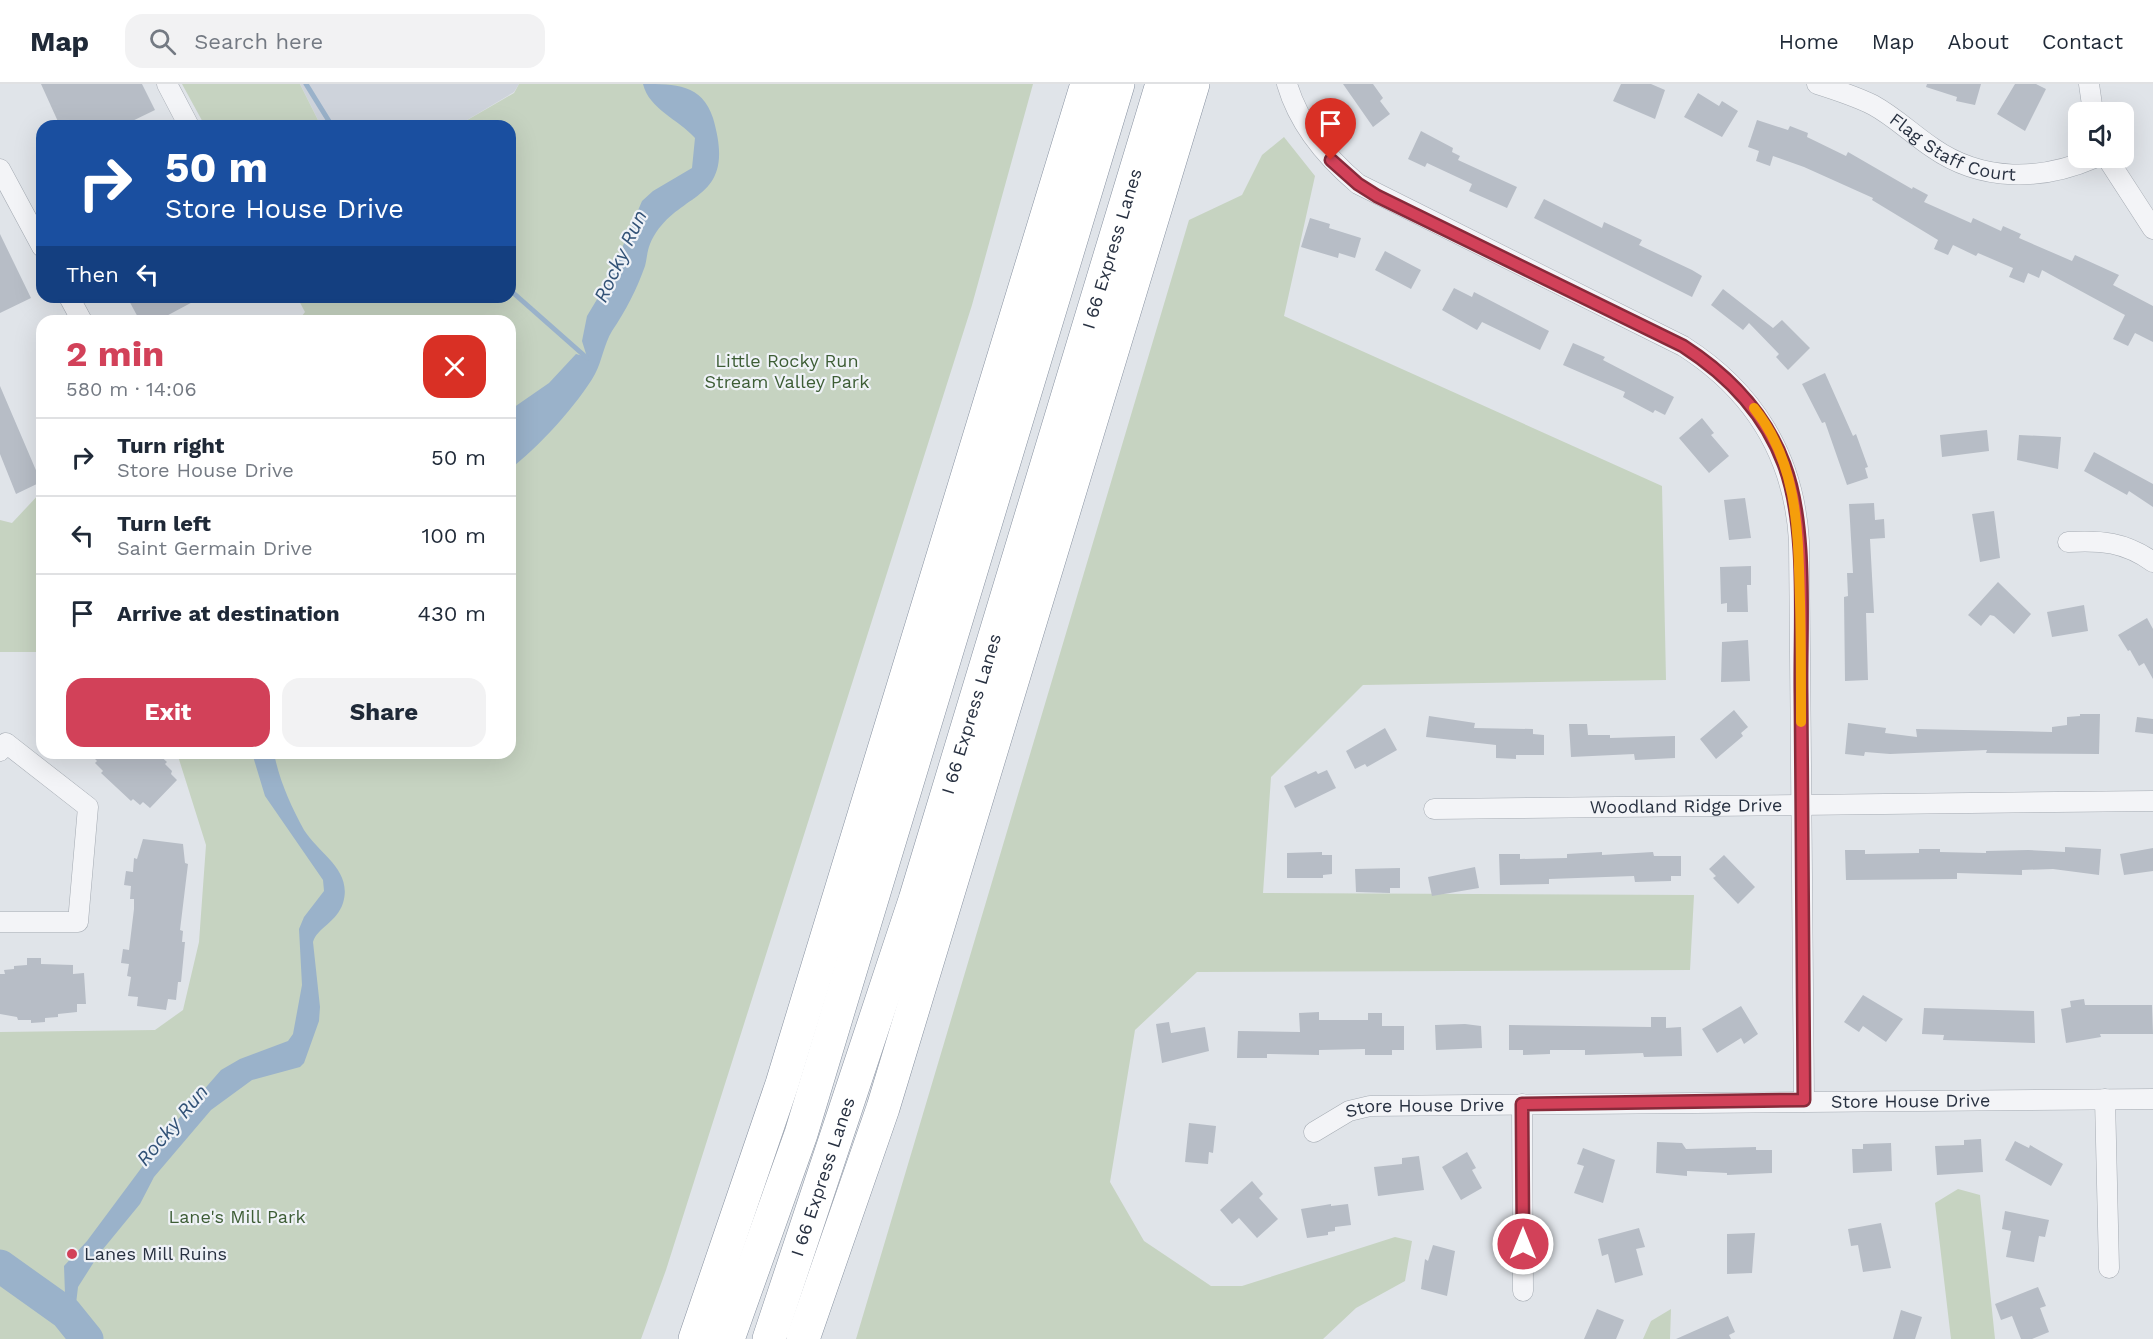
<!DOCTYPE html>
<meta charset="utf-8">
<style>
body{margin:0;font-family:"Work Sans",sans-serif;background:#f2f2f3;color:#1f2937;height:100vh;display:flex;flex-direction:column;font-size:22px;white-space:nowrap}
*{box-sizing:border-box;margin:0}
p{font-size:20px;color:#747a83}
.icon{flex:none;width:33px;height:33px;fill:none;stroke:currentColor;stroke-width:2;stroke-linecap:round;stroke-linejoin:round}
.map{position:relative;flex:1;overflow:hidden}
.sheet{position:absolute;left:36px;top:231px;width:480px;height:444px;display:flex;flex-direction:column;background:#fff;border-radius:18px;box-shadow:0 6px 24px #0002}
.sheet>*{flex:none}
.top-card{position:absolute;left:36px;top:36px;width:480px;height:183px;border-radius:18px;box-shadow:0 6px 24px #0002;background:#1a4fa0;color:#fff;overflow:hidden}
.fabs{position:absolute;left:2068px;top:18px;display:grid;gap:12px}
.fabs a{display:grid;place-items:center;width:66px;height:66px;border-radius:12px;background:#fff;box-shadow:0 6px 24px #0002;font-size:30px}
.pin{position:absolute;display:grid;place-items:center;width:51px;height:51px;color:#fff;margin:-62px -26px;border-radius:50% 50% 50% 0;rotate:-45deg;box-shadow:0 0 6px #0007}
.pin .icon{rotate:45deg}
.me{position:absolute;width:66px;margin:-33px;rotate:0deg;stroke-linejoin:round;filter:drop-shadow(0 0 4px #0008)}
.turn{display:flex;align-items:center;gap:21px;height:126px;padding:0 30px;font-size:27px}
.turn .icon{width:78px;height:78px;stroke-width:2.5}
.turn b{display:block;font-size:42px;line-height:51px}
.then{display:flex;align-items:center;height:57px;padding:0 30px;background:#0003;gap:12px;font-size:22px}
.round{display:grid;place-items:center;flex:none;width:63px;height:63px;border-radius:18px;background:#f2f2f3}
.overview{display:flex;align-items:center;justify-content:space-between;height:102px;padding:0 30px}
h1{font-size:36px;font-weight:700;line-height:45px;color:#d24159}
.cta{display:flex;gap:12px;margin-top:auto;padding:12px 30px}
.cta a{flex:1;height:69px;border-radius:18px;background:#d24159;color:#fff;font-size:24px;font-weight:700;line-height:69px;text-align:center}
.cta a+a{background:#f2f2f3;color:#1f2937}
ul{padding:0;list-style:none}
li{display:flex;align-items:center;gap:18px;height:78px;padding:0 30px;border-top:2px solid #e0e1e3}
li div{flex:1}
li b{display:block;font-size:22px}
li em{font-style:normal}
header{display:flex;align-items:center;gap:36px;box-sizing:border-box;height:84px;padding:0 30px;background:#fff;border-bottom:2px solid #e0e1e3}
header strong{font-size:28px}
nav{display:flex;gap:33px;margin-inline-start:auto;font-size:21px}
.search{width:420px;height:54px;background:#f2f2f3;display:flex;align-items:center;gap:15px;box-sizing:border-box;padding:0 21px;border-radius:18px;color:#747a83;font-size:22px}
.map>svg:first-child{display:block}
</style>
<header>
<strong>Map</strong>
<div class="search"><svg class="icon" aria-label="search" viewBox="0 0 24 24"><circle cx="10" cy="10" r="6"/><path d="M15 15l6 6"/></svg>Search here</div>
<nav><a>Home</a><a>Map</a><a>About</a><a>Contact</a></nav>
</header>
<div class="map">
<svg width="2153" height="1255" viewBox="0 0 2153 1255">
<rect width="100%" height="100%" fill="#e0e4e9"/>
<path fill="#ced3db" d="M 300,0 L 519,0 L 514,8 L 457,42 L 321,42 Z"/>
<path fill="#c6d3c1" d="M 182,0 L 300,0 L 321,42 L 205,42 Z
M 519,0 L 1033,0 L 972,221 L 666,1186 L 641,1255 L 0,1255 L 0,948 L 155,946 L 183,926 L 199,858 L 206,761 L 177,669 L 510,669 L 510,237 L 298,237 L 305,228 L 297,213 L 510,213 L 510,42 L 457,42 L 514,9 Z
M 1284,53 L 1315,92 L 1284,232 L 1662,402 L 1666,596 L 1363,601 L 1271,693 L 1263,809 L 1694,811 L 1690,886 L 1197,888 L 1135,946 L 1110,1098 L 1144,1157 L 1211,1202 L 1242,1202 L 1395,1153 L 1412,1157 L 1405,1197 L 1356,1224 L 1323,1255 L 856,1255 L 1189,136 L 1242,111 L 1262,71 Z
M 42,407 L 42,568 L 0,568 L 0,436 L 12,439 Z
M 1958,1105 L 1980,1111 L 1995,1255 L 1951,1255 L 1935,1119 Z
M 1671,1225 L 1670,1255 L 1643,1255 L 1651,1237 Z"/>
<path fill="#9ab2ca" d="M 643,0 C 675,0 702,0 713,34 C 739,123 675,104 650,160 C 647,167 647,175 645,182 C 637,205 625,228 612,247 C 604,260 602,277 595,290 C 579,319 537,365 510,385 L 510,326 L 549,299 L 576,270 L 587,273 L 582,257 L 587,232 L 608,197 L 642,117 L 653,107 L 692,84 L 695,54 C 678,35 649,25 643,0 Z
M 252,669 L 274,669 C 279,696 291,722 304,746 C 319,770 353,786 343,819 C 337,838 317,844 313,858 L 320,923 L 319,937 L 304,979 L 300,983 L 252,996 L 211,1026 L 154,1093 L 140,1120 L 99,1170 L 78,1203 L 76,1220 L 62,1215 L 65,1210 L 64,1182 L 87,1157 L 174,1040 L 221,986 L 240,975 L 288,957 L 293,950 L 302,901 L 299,845 L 304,833 L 324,807 L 323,796 L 265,712 Z"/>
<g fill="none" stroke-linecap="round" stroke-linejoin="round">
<path stroke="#9ab2ca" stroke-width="5" d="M 306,0 L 332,42
M 510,206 L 587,274
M 66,1229 L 70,1211"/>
<path stroke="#9ab2ca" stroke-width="33" d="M 0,1182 L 66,1229 L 87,1255"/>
</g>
<path fill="#b7bdc6" d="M 41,0 L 142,0 L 155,26 L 122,42 L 60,42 Z
M 1343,0 L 1373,0 L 1383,14 L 1380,17 L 1390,30 L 1373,43 Z
M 1621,0 L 1651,0 L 1665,6 L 1655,35 L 1613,17 Z
M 1927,0 L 1981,0 L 1975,21 L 1956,17 L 1957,13 L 1926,3 Z
M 2015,0 L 2036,0 L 2046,5 L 2025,47 L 1997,30 Z
M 1698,9 L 1719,22 L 1722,17 L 1738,27 L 1722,53 L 1684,33 Z
M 1757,36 L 1788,46 L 1790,42 L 1808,49 L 1807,53 L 1846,72 L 1848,68 L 1912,105 L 1913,103 L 1928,111 L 1924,118 L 1971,139 L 1973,134 L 2001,147 L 2003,142 L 2021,150 L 2019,154 L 2072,177 L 2075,171 L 2119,191 L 2113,201 L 2153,222 L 2153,258 L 2135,249 L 2128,262 L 2113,255 L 2125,231 L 2042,186 L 2039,194 L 2028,189 L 2024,199 L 2009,193 L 2013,184 L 1978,169 L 1976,172 L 1953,161 L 1948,171 L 1934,165 L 1938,156 L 1872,116 L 1873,114 L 1804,83 L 1773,72 L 1770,82 L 1756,77 L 1759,67 L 1748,63 Z
M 1421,47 L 1453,64 L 1452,68 L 1460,72 L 1458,76 L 1517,103 L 1507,124 L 1469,107 L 1472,100 L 1427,79 L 1425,83 L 1408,75 Z
M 1544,115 L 1602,144 L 1604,138 L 1642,156 L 1639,161 L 1692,186 L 1702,192 L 1692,213 L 1534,134 Z
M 1310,134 L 1330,140 L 1329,144 L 1361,154 L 1355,174 L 1339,169 L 1338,174 L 1301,163 Z
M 0,150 L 31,214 L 0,229 Z
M 1385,167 L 1421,186 L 1411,205 L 1375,186 Z
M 1454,204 L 1472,213 L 1474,208 L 1549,247 L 1540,266 L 1482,238 L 1477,246 L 1442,226 Z
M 1723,205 L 1773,244 L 1782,236 L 1810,264 L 1788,286 L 1776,273 L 1779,270 L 1749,239 L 1743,246 L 1711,221 Z
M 127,213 L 202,213 L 157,237 L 140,237 Z
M 1573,259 L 1605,273 L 1603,276 L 1674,313 L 1665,331 L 1655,326 L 1653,329 L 1623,313 L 1625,308 L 1563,281 Z
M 1825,289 L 1853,352 L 1856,350 L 1868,383 L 1865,384 L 1868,394 L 1847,401 L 1825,338 L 1822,339 L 1802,300 Z
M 0,302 L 41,398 L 16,410 L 0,370 Z
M 1702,334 L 1714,349 L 1711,351 L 1729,372 L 1709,389 L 1679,354 Z
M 1987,346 L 1989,367 L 1942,373 L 1940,351 Z
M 2019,351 L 2061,353 L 2058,385 L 2017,376 Z
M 2094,368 L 2153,400 L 2153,423 L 2129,407 L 2127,411 L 2084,387 Z
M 1745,414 L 1751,454 L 1729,456 L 1724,416 Z
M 1874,419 L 1875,436 L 1884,435 L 1885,454 L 1870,455 L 1874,529 L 1866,529 L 1868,596 L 1845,597 L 1844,513 L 1848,512 L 1847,489 L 1853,489 L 1849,420 Z
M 1994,427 L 2000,474 L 1980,478 L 1972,430 Z
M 1751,482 L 1751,501 L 1747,501 L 1748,528 L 1727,528 L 1727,519 L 1721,520 L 1720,483 Z
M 1998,498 L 2031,530 L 2014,550 L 1994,532 L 1990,531 L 1981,542 L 1968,531 Z
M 2084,521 L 2088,547 L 2052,553 L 2047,528 Z
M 2147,534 L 2153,545 L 2153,595 L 2144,579 L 2139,582 L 2130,566 L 2128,567 L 2118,551 Z
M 1748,556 L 1750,597 L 1721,598 L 1722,558 Z
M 1734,626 L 1748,643 L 1741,649 L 1743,652 L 1716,675 L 1700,655 Z
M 2080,630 L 2100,630 L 2099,670 L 1986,669 L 1987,666 L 1890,670 L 1865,668 L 1864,672 L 1845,670 L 1848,639 L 1886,644 L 1885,649 L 1917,653 L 1916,645 L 2052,648 L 2052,643 L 2067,641 L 2067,633 L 2080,632 Z
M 1429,632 L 1475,639 L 1474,644 L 1533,645 L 1533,650 L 1544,651 L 1544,671 L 1516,671 L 1516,675 L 1496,674 L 1496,661 L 1426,653 Z
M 2137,633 L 2153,635 L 2153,650 L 2135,648 Z
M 1569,640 L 1587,640 L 1588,651 L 1610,651 L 1610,654 L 1675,652 L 1675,674 L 1635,676 L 1634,670 L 1571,673 Z
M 1385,644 L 1397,666 L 1367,683 L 1365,680 L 1355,685 L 1346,667 Z
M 89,669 L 157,669 L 167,678 L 165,680 L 172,687 L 171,690 L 177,696 L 150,724 L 143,718 L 140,721 L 133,715 L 131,717 L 101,689 L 103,687 L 95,679 L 97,677 Z
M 1327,686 L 1336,704 L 1295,724 L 1284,702 L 1316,687 L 1318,690 Z
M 143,755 L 183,760 L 185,779 L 188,780 L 180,846 L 183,847 L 182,858 L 185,858 L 181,898 L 178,898 L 176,916 L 168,915 L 166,926 L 137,922 L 138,913 L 128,912 L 131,893 L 127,892 L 129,880 L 121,879 L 123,865 L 129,866 L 134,825 L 134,815 L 130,815 L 131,802 L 124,801 L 126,787 L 133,788 L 134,774 L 137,775 Z
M 2065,763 L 2101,765 L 2099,791 L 2053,785 L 2022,786 L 2022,791 L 1957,789 L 1957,795 L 1846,796 L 1845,766 L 1865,766 L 1865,770 L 1919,769 L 1919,765 L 1940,765 L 1940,768 L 1986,769 L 1986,767 L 2028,766 L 2065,768 Z
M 2153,764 L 2153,787 L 2124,791 L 2120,770 Z
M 1322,768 L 1322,771 L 1332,771 L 1332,790 L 1323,791 L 1323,794 L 1287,794 L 1287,769 Z
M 1602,768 L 1602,771 L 1653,768 L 1654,772 L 1681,772 L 1681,792 L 1671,792 L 1671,797 L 1635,798 L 1634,792 L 1549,795 L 1549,800 L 1500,801 L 1499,770 L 1520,770 L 1520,775 L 1567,774 L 1567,770 Z
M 1724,771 L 1755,803 L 1738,820 L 1713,794 L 1716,792 L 1709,785 Z
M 1475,783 L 1479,804 L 1432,812 L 1428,793 Z
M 1400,784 L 1400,804 L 1390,804 L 1390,809 L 1356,808 L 1355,785 Z
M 27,874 L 41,874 L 41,880 L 73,881 L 73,890 L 84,889 L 86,920 L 77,920 L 77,928 L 58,930 L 58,933 L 45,934 L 45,938 L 31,939 L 31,936 L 18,936 L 17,933 L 0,930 L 0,890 L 5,890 L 4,886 L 14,885 L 14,882 L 27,881 Z
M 1863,911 L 1903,935 L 1886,958 L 1863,942 L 1859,948 L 1844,938 Z
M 2084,915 L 2085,921 L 2152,921 L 2153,950 L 2100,950 L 2101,953 L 2066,959 L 2061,925 L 2071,923 L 2070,917 Z
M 1741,922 L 1758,950 L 1744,960 L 1741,954 L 1717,969 L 1702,945 Z
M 1924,924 L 2034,927 L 2035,959 L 1943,956 L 1944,951 L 1922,950 Z
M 1319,928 L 1319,936 L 1368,936 L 1368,929 L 1382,929 L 1382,942 L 1404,942 L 1404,966 L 1392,966 L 1392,971 L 1365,971 L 1365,965 L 1319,966 L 1319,971 L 1267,970 L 1267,974 L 1237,974 L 1238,947 L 1300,948 L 1299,929 Z
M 1651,933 L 1666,933 L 1666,944 L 1681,943 L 1682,972 L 1644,973 L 1643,969 L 1585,971 L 1585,966 L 1550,966 L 1550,970 L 1523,971 L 1523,966 L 1509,966 L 1509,941 L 1651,943 Z
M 1169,938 L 1171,949 L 1205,943 L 1209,967 L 1162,979 L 1156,940 Z
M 1465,940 L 1481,942 L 1482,964 L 1436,966 L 1435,941 Z
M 1189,1039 L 1216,1042 L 1213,1069 L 1209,1068 L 1208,1080 L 1185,1078 Z
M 1981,1055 L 1983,1088 L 1937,1091 L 1935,1062 L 1964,1061 L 1964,1056 Z
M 2015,1057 L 2029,1064 L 2030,1061 L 2063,1080 L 2051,1102 L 2005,1076 Z
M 1657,1058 L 1682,1059 L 1686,1065 L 1756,1063 L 1756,1066 L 1772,1066 L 1772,1089 L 1727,1091 L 1727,1089 L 1687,1087 L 1687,1092 L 1656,1089 Z
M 1891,1059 L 1892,1087 L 1853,1089 L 1852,1065 L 1863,1065 L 1863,1060 Z
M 1583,1064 L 1615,1076 L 1603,1119 L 1574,1109 L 1584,1082 L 1577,1080 Z
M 1467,1068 L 1476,1084 L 1472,1086 L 1482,1104 L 1461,1116 L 1442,1083 Z
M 1419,1072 L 1424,1106 L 1378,1112 L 1374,1083 L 1402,1080 L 1402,1074 Z
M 1252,1097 L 1263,1110 L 1259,1114 L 1278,1135 L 1257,1154 L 1239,1134 L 1232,1140 L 1220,1126 Z
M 1331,1120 L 1331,1122 L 1348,1120 L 1351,1141 L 1335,1143 L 1335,1147 L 1328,1148 L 1328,1151 L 1307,1154 L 1301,1125 Z
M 2005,1127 L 2049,1136 L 2045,1153 L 2039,1152 L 2034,1178 L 2006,1173 L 2011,1147 L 2002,1145 Z
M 1881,1139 L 1891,1184 L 1863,1188 L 1858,1161 L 1851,1162 L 1848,1145 Z
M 1639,1144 L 1645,1163 L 1636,1165 L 1643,1191 L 1615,1199 L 1608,1170 L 1602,1172 L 1598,1155 Z
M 1755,1149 L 1752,1189 L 1727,1190 L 1727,1150 Z
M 1433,1161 L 1455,1167 L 1447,1212 L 1421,1205 L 1425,1175 L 1428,1177 Z
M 2038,1203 L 2046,1222 L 2040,1224 L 2049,1248 L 2032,1255 L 2021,1255 L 2012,1232 L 2001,1236 L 1995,1220 Z
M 1597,1225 L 1624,1236 L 1616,1255 L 1584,1255 Z
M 1901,1226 L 1922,1233 L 1915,1255 L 1893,1255 Z
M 1728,1232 L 1735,1248 L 1729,1251 L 1731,1255 L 1676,1255 Z"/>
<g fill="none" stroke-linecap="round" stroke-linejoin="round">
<g stroke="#a5abb3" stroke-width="21">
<g id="street">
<path d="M 167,0 L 189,42"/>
<path d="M 1287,0 C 1299,41 1326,73 1358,100 L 1683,262 C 1754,307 1794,373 1799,457 L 1804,1016"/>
<path id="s1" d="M 1817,0 C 1836,6 1855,12 1873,21 C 1895,33 1912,50 1933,64 C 1982,98 2041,97 2094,74"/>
<path d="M 2089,0 L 2093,28"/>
<path d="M 2107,74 L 2153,145"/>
<path d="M 0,85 L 42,163"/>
<path d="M 69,213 L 82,237"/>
<path d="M 2068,458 C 2101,456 2125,458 2153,478"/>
<path d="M 0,667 L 6,659 L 88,723 L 78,838 L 0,838"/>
<path id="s2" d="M 1434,725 L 2153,717"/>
<path d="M 2105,1015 L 2109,1184"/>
<path d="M 1522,1020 L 1523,1207"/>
<path id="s3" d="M 1314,1048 L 1349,1027 L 1370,1022 L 2153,1015"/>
</g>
</g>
<g stroke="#8791a0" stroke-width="34">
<g id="highway">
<path d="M 695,1255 L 782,1000 L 1087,0"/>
<path d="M 728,1255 L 801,1050 L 1118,0"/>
<path id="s4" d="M 769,1255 L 915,816 L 1162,0"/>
<path d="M 803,1255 L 883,1024 L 1193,0"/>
</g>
</g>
<use href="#street" stroke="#f3f4f7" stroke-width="20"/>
<use href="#highway" stroke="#fff" stroke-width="33"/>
</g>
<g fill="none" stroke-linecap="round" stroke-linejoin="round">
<g stroke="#882a3a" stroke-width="15">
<path id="route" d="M 1331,76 L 1358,100 L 1377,112 L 1683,262 C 1728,291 1765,329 1784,380 C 1808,442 1800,541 1801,609 C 1802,745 1803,881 1804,1016 L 1522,1020 L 1523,1160"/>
</g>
<use href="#route" stroke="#d24159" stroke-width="10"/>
<path stroke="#f59e0b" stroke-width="10" d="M 1754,324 C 1799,380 1798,450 1800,518 C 1801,558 1801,598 1801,638"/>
</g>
<circle fill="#d24159" stroke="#eff2f7" stroke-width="2" cx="72" cy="1170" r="6"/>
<g text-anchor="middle" stroke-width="4.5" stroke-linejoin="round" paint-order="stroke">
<g font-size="18" fill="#283141" stroke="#eff2f7">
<text dy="6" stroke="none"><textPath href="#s1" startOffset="152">Flag Staff Court</textPath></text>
<text dy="6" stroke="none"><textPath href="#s4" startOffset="1143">I 66 Express Lanes</textPath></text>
<text dy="6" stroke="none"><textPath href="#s4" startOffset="657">I 66 Express Lanes</textPath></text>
<text dy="6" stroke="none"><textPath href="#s2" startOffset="252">Woodland Ridge Drive</textPath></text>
<text dy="6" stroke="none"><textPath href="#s3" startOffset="603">Store House Drive</textPath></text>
<text dy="6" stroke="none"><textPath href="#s3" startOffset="117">Store House Drive</textPath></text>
<text dy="6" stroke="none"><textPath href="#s4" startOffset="171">I 66 Express Lanes</textPath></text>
</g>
<g font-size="18" fill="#3d5d35" stroke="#eff2f7">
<text x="787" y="283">Little Rocky Run<tspan x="787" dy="21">Stream Valley Park</tspan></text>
<text x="237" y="1139">Lane's Mill Park</text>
</g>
<g font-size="18" fill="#283141" stroke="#eff2f7" text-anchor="start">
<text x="84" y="1176">Lanes Mill Ruins</text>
</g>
<g font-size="20" font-style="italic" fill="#315176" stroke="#eff2f7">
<text transform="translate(620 172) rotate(-65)" y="7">Rocky Run</text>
<text transform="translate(172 1041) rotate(-50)" y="7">Rocky Run</text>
</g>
</g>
</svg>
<div class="fabs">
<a><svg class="icon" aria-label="sound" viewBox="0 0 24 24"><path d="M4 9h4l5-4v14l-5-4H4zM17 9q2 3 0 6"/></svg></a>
</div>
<div class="pin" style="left:1331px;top:76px;background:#d93025"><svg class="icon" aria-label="arrive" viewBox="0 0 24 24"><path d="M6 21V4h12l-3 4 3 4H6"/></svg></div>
<svg class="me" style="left:1523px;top:1160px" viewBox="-20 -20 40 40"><circle r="17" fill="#d24159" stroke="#fff" stroke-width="3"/><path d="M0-11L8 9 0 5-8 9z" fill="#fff"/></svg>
<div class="top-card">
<div class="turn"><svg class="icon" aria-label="right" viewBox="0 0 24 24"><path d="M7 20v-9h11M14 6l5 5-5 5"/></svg><div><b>50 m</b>Store House Drive</div></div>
<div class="then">Then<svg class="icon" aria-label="left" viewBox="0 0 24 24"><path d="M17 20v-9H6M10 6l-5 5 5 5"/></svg></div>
</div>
<section class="sheet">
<div class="overview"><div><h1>2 min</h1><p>580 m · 14:06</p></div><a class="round" style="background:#d93025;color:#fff"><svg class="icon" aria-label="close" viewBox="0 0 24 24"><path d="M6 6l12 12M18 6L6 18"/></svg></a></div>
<ul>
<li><svg class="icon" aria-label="right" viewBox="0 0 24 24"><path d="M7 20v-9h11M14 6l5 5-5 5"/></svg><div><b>Turn right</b><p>Store House Drive</p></div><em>50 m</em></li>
<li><svg class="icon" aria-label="left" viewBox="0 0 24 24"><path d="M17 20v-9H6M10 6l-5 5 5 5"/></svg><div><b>Turn left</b><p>Saint Germain Drive</p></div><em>100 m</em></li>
<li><svg class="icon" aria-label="arrive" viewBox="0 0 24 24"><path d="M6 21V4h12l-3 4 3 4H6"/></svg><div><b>Arrive at destination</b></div><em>430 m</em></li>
</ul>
<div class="cta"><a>Exit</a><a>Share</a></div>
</section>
</div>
